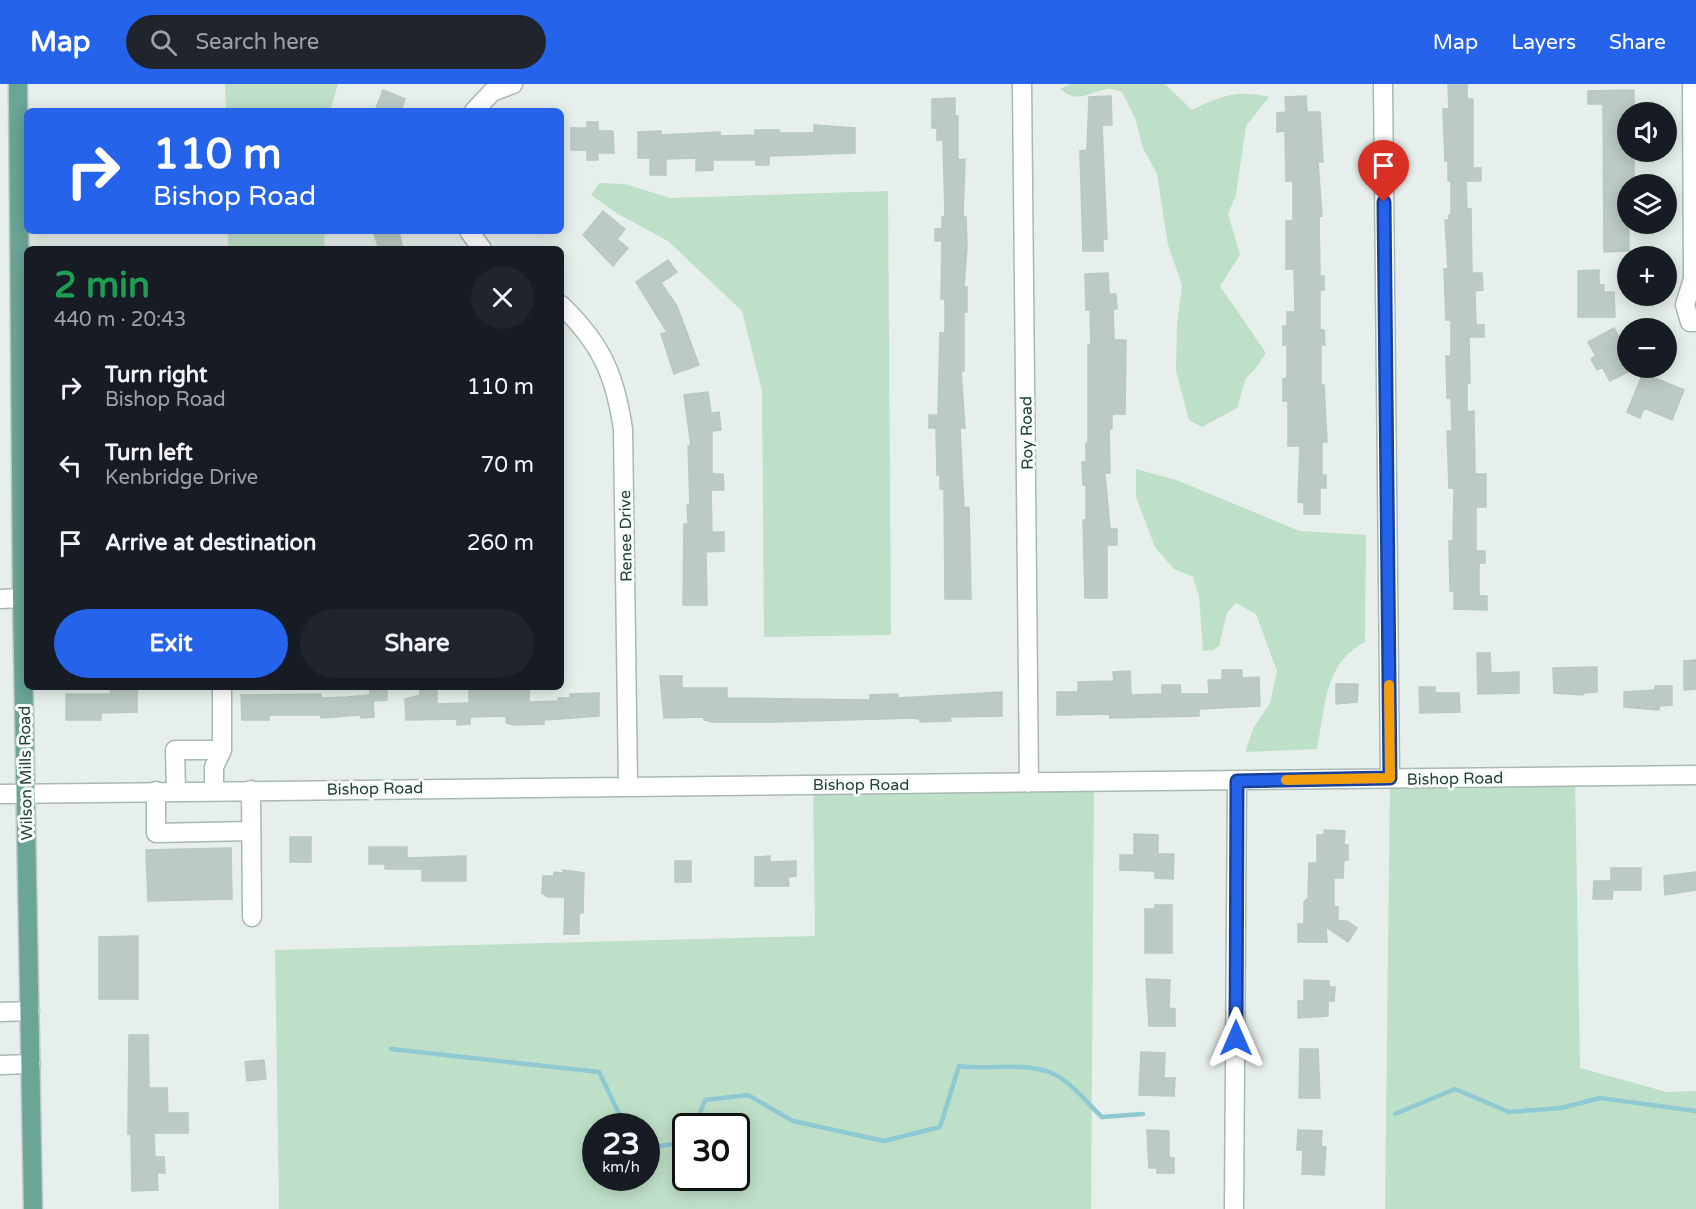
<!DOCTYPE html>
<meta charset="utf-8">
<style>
body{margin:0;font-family:"Varela Round",sans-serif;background:#20242c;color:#f1f3f6;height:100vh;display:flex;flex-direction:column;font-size:22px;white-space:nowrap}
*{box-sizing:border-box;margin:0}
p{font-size:20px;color:#9ea1a6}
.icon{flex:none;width:33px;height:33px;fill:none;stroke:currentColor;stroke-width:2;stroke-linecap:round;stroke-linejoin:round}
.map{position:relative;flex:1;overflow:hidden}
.drawer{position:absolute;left:24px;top:162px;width:540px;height:444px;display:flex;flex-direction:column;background:#171b24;border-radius:9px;box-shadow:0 3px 15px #0003}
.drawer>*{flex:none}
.top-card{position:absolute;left:24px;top:24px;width:540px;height:126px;border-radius:9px;box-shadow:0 3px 15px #0003;background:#2563eb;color:#fff;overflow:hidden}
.buttons{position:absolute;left:1617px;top:18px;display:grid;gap:12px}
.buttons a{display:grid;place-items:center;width:60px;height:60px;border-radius:50%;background:#171b24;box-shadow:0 3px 15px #0003;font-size:30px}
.speed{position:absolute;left:582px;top:1029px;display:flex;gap:12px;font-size:30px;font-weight:700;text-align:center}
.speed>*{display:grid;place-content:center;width:78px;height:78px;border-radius:50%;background:#171b24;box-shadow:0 3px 15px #0003;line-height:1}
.speed small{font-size:15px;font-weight:400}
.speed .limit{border:3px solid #111;border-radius:9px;background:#fff;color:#111}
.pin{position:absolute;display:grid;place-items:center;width:51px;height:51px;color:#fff;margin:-62px -26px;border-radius:50% 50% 50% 0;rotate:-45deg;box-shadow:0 0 6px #0007}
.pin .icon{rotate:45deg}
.me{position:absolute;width:66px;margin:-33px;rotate:0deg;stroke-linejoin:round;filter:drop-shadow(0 0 4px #0008)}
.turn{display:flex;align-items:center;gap:21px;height:126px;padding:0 30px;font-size:27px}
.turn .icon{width:78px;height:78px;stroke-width:2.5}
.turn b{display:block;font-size:42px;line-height:51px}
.round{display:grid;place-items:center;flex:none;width:63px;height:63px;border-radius:32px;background:#20242c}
.head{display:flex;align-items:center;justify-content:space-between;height:102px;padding:0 30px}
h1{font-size:36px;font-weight:800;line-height:45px;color:#1e9e55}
.button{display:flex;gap:12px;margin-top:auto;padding:12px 30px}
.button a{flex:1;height:69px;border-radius:36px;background:#2563eb;color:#fff;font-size:24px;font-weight:800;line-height:69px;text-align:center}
.button a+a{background:#20242c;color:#f1f3f6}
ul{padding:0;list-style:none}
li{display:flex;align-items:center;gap:18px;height:78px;padding:0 30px}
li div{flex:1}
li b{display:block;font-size:22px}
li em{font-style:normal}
header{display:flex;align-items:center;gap:36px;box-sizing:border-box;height:84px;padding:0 30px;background:#2563eb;color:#fff}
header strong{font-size:28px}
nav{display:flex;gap:33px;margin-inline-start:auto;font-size:21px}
.search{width:420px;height:54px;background:#20242c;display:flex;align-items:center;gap:15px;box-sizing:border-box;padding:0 21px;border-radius:33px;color:#9ea1a6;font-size:22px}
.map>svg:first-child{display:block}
</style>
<header>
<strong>Map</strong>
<div class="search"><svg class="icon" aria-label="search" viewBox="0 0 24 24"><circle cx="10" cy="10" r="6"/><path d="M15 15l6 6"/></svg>Search here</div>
<nav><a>Map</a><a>Layers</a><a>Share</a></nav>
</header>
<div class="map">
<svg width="1696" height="1125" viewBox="0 0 1696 1125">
<rect width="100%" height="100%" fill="#e6efeb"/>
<path fill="#bfe0c8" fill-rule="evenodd" d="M 225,0 L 338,0 L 330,27 L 226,27 Z
M 1071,0 L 1165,0 L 1192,26 C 1221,12 1237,5 1269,13 L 1246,42 L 1236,111 L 1228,130 L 1240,171 L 1220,202 L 1266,269 L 1255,285 L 1246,294 L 1237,324 L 1202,343 L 1189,336 L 1176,287 L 1177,240 L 1182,201 L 1168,161 L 1157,90 L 1143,64 L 1135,34 L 1122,8 C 1118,7 1112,4 1107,5 C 1088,8 1079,21 1060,5 Z
M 599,99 L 625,100 L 670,114 L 888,107 L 891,551 L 764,553 L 762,307 L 742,227 L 668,157 L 618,130 L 591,111 Z
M 228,147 L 324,147 L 325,165 L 228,165 Z
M 1136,385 L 1176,396 L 1300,447 L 1366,451 L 1365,558 C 1323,580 1326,623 1317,665 L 1245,668 L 1254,643 L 1270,619 L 1277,587 L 1256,530 L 1236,519 L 1227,529 L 1219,562 L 1213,566 L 1203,567 L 1199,512 L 1193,493 L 1174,485 L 1155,463 L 1136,413 Z
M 1575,692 L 1580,984 L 1667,1008 L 1696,1007 L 1696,1125 L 1385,1125 L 1390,694 Z
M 1094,698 L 1091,1125 L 279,1125 L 275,866 L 815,852 L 813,700 ZM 596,1042 L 646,1042 L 646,1094 L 596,1094 ZM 686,1042 L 736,1042 L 736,1094 L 686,1094 Z"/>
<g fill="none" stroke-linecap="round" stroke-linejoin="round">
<path stroke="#8ec9d4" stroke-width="4.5" d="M 391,965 L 599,988 L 625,1042
M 1395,1030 L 1455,1005 L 1509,1028 L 1561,1024 L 1600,1014 L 1696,1027
M 695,1042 L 705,1016 L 748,1011 L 793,1037 L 884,1057 L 940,1043 L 959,982 C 991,987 1033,975 1061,994 C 1076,1004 1089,1021 1102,1033 L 1143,1030
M 646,1056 L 660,1062 L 686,1058"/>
</g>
<path fill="#bbcac4" stroke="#b8c9c2" stroke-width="1.5" d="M 1448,1 L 1467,1 L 1467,15 L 1473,15 L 1473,84 L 1481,84 L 1481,97 L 1466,97 L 1467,125 L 1471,125 L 1472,189 L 1482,189 L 1483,206 L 1475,207 L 1476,241 L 1484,241 L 1484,253 L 1469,253 L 1470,299 L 1467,299 L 1467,328 L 1474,327 L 1475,390 L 1486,390 L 1486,423 L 1476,423 L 1476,467 L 1485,467 L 1485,479 L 1479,479 L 1479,512 L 1487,512 L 1487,526 L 1454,525 L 1454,507 L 1450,507 L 1449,457 L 1453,457 L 1454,404 L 1449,404 L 1447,347 L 1452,347 L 1451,314 L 1447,314 L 1446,272 L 1451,272 L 1451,236 L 1446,236 L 1444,185 L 1448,185 L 1445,136 L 1449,136 L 1449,131 L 1451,131 L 1451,97 L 1448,97 L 1448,77 L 1445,77 L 1443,25 L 1449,25 Z
M 383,6 L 405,15 L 401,27 L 375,27 Z
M 1634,6 L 1634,28 L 1628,28 L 1628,68 L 1634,68 L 1634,96 L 1628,96 L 1628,100 L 1629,167 L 1604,168 L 1603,20 L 1588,20 L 1588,7 Z
M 1111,12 L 1112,41 L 1102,41 L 1107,155 L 1103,155 L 1103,167 L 1083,167 L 1080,67 L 1087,66 L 1089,13 Z
M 1306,12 L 1307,28 L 1320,28 L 1323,78 L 1318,78 L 1322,132 L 1319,133 L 1320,192 L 1324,192 L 1324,206 L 1320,206 L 1320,246 L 1324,246 L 1325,261 L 1321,261 L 1321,301 L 1324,301 L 1327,358 L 1322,358 L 1322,391 L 1326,391 L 1326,404 L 1320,404 L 1320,430 L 1304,430 L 1304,419 L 1298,418 L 1300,362 L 1288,362 L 1288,317 L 1283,317 L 1283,295 L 1287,294 L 1287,261 L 1283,261 L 1283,242 L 1287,242 L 1287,228 L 1295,228 L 1294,185 L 1286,185 L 1286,137 L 1293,137 L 1293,97 L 1286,97 L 1285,47 L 1277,48 L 1277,29 L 1286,28 L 1285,13 Z
M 955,14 L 955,32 L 958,32 L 958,76 L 965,75 L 963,133 L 966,133 L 967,163 L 964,203 L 967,203 L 967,228 L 964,228 L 964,287 L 961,287 L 965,344 L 960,344 L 964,424 L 969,423 L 971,515 L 945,515 L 944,405 L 940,405 L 940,391 L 937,391 L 936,344 L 929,344 L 929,331 L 938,331 L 940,249 L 945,249 L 945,215 L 941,215 L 942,157 L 935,157 L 935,145 L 942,145 L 942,133 L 945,133 L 943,56 L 937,56 L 937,44 L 932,44 L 932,15 Z
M 587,38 L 598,38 L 598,47 L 613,47 L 614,69 L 598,69 L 598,76 L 587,76 L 587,66 L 571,66 L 571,44 L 587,44 Z
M 814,41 L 855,44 L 855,69 L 769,72 L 769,81 L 756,81 L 756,76 L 713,76 L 713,86 L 696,87 L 696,74 L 666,75 L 666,91 L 650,91 L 650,74 L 638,74 L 638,48 L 661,47 L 661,51 L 720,48 L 720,52 L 755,51 L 755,46 L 779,46 L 779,49 L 814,49 Z
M 603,127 L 625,145 L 617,155 L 628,164 L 613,182 L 583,151 Z
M 373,147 L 399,147 L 403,165 L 379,165 Z
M 668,176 L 677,188 L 661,199 L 677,222 L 699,281 L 674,290 L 661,250 L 667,248 L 636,198 Z
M 1599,186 L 1599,201 L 1604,201 L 1604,208 L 1614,208 L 1615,233 L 1578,233 L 1578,187 Z
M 1108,189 L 1109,210 L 1116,210 L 1117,225 L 1113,225 L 1114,256 L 1126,256 L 1125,330 L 1112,330 L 1112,345 L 1109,345 L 1110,389 L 1105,389 L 1110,445 L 1117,445 L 1117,461 L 1107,461 L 1107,514 L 1085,514 L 1083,436 L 1086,436 L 1086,401 L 1083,401 L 1082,378 L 1086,378 L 1086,359 L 1088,359 L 1088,261 L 1091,261 L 1090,226 L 1086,226 L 1085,190 Z
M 1614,244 L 1628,269 L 1628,288 L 1610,297 L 1602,283 L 1597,286 L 1591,275 L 1596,272 L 1588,258 Z
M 1643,289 L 1684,306 L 1672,336 L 1644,324 L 1640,334 L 1627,328 Z
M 708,308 L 711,329 L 719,328 L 721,346 L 712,347 L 712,390 L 723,390 L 724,406 L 711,406 L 712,448 L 724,448 L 724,467 L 706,468 L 707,521 L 683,521 L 684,440 L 688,440 L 687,421 L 690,421 L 688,362 L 691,362 L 684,311 Z
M 1477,569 L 1490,569 L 1491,589 L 1519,588 L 1519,609 L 1478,610 Z
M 1696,576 L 1696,605 L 1684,606 L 1684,577 Z
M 1597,583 L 1597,608 L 1583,609 L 1583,611 L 1554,609 L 1553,584 Z
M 1222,586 L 1242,586 L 1242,594 L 1259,593 L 1260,622 L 1199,625 L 1199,632 L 1110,634 L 1109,630 L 1057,631 L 1057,608 L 1078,608 L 1078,598 L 1114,597 L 1113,588 L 1130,587 L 1131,611 L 1162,610 L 1162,601 L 1180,601 L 1181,610 L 1209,610 L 1208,596 L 1222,596 Z
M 660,592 L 682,592 L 682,604 L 727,604 L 727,614 L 870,616 L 870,611 L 898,610 L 898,614 L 1002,608 L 1002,632 L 950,633 L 951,637 L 920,638 L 920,635 L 912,634 L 775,638 L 713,638 L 704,636 L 704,633 L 664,634 Z
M 1336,600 L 1358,600 L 1357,618 L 1336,620 Z
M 1655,602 L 1672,602 L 1672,621 L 1659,622 L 1659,626 L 1624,623 L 1624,608 L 1655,606 Z
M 110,603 L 137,603 L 137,628 L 101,629 L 101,636 L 66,636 L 66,610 L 111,610 Z
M 370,603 L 387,603 L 387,616 L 373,617 L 374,633 L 361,634 L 361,631 L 321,634 L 321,631 L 269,631 L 269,636 L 242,636 L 241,611 L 321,610 L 321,614 L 347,613 L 370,611 Z
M 420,603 L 437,603 L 437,620 L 469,619 L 469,603 L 529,603 L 529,618 L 558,617 L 558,614 L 570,614 L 570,610 L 599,609 L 599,632 L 544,636 L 544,640 L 514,641 L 506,639 L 506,632 L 470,633 L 470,640 L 457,641 L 457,635 L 406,636 L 405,615 L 420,611 Z
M 1419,603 L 1435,603 L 1435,609 L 1459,609 L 1460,628 L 1420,629 Z
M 1324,746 L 1345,747 L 1344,761 L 1348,761 L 1348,776 L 1344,776 L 1343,794 L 1334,794 L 1334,823 L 1338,823 L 1338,837 L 1347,837 L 1357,844 L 1348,858 L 1326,843 L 1327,858 L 1298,858 L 1298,840 L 1304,840 L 1304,818 L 1308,814 L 1309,779 L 1317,779 L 1317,751 L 1324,751 Z
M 1134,750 L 1158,751 L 1158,770 L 1174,770 L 1173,795 L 1155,794 L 1155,787 L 1120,786 L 1120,771 L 1134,771 Z
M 290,753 L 311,753 L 311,778 L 290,778 Z
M 369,763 L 407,763 L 407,774 L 466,772 L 466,797 L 422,797 L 422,785 L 385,785 L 385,780 L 369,780 Z
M 231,764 L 232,815 L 148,817 L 146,766 Z
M 770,772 L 770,778 L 796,777 L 796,792 L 788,793 L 789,802 L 755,802 L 755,773 Z
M 675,777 L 691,777 L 691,798 L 675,798 Z
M 1611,784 L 1641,784 L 1641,806 L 1613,806 L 1612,815 L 1593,815 L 1594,797 L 1611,797 Z
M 563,786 L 584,789 L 583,829 L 579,829 L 579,850 L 564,850 L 565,813 L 547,813 L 542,809 L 543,792 L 554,792 L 554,788 L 563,789 Z
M 1696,788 L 1696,806 L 1665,811 L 1664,792 Z
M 1155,821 L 1172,821 L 1172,869 L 1145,869 L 1145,825 L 1155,825 Z
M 138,852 L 138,915 L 99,915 L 99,853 Z
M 1146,895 L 1170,896 L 1169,924 L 1175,925 L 1175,942 L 1149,942 Z
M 1304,896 L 1329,897 L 1329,903 L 1335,903 L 1334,917 L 1328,917 L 1328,932 L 1298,934 L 1298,917 L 1304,917 Z
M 129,951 L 148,951 L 149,1004 L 167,1004 L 168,1029 L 188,1029 L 188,1049 L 154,1049 L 155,1073 L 164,1073 L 165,1089 L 157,1089 L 158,1106 L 132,1107 L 131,1050 L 128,1050 Z
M 1300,965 L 1318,965 L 1320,1014 L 1299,1014 Z
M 1141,968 L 1165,969 L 1164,994 L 1175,994 L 1174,1012 L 1139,1011 Z
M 264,976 L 266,995 L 247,997 L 245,978 Z
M 1147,1046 L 1169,1047 L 1169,1073 L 1174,1074 L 1174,1089 L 1157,1089 L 1157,1084 L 1149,1084 Z
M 1298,1046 L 1322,1047 L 1321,1062 L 1326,1063 L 1324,1091 L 1302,1090 L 1303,1066 L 1297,1066 Z"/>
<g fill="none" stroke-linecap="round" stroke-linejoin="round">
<g stroke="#a8b8b2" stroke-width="21">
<path id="minor" d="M 1022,0 L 1029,699
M 1383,0 L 1390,694
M 1692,0 L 1693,195 L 1685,221 L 1690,238 L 1696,238
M 474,27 L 492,8 L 513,0
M 469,147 L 482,165
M 561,221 C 601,259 615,291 623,345 L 628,701
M 0,515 L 22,514
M 214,706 L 214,683 L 222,666 L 222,603
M 251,706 L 252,833
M 156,707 L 156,749 L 251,747
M 176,707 L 175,666 L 222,666
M 0,710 L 1696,691
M 0,928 L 30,927
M 0,981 L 31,980
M 1234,1125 L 1237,697"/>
</g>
<g stroke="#c2cac8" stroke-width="21">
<path id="major" d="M 18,0 L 22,514 L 33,1125"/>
</g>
<use href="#minor" stroke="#fff" stroke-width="18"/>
<use href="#major" stroke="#6aa596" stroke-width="18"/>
</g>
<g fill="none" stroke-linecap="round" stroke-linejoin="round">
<g stroke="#184099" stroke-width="15">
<path id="route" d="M 1236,954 L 1237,697 L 1390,694 L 1384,118"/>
</g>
<use href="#route" stroke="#2563eb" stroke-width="10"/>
<path stroke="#f59e0b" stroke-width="10" d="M 1286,696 L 1390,694 L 1389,601"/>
</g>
<g text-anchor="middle" stroke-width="6" stroke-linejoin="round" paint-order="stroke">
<g font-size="16" fill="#24423a" stroke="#f7fbf9">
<text transform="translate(1026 349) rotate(-91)" y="6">Roy Road</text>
<text transform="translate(625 452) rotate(-91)" y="6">Renee Drive</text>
<text transform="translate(25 689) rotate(-91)" y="6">Wilson Mills Road</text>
<text transform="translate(1455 694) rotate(-1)" y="6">Bishop Road</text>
<text x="861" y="706">Bishop Road</text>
<text transform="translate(375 704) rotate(-1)" y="6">Bishop Road</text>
</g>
</g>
</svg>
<div class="buttons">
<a><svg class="icon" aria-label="sound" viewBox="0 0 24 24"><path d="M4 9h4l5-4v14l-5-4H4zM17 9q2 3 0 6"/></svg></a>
<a><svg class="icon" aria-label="layers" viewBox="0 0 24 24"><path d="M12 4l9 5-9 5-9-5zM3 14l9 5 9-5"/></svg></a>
<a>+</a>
<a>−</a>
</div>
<div class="speed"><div>23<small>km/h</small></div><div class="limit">30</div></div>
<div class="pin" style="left:1384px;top:118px;background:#d93025"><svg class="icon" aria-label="arrive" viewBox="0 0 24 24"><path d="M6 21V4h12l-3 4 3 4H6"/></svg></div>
<svg class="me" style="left:1236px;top:954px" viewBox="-20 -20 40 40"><path d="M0-17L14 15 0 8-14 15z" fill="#2563eb" stroke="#fff" stroke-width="4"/></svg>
<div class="top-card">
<div class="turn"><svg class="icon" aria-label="right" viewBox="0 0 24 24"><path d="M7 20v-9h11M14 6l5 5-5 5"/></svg><div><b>110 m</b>Bishop Road</div></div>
</div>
<section class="drawer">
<div class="head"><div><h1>2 min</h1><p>440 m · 20:43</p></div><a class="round"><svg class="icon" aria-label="close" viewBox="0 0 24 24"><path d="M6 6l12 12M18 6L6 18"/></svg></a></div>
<ul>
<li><svg class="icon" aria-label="right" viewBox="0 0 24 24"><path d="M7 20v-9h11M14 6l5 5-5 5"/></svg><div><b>Turn right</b><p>Bishop Road</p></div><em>110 m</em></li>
<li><svg class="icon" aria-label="left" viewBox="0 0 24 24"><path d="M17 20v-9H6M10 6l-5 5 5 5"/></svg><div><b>Turn left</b><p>Kenbridge Drive</p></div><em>70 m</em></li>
<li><svg class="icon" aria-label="arrive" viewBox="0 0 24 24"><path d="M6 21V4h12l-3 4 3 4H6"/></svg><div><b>Arrive at destination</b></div><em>260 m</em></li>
</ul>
<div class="button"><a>Exit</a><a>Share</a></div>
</section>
</div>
